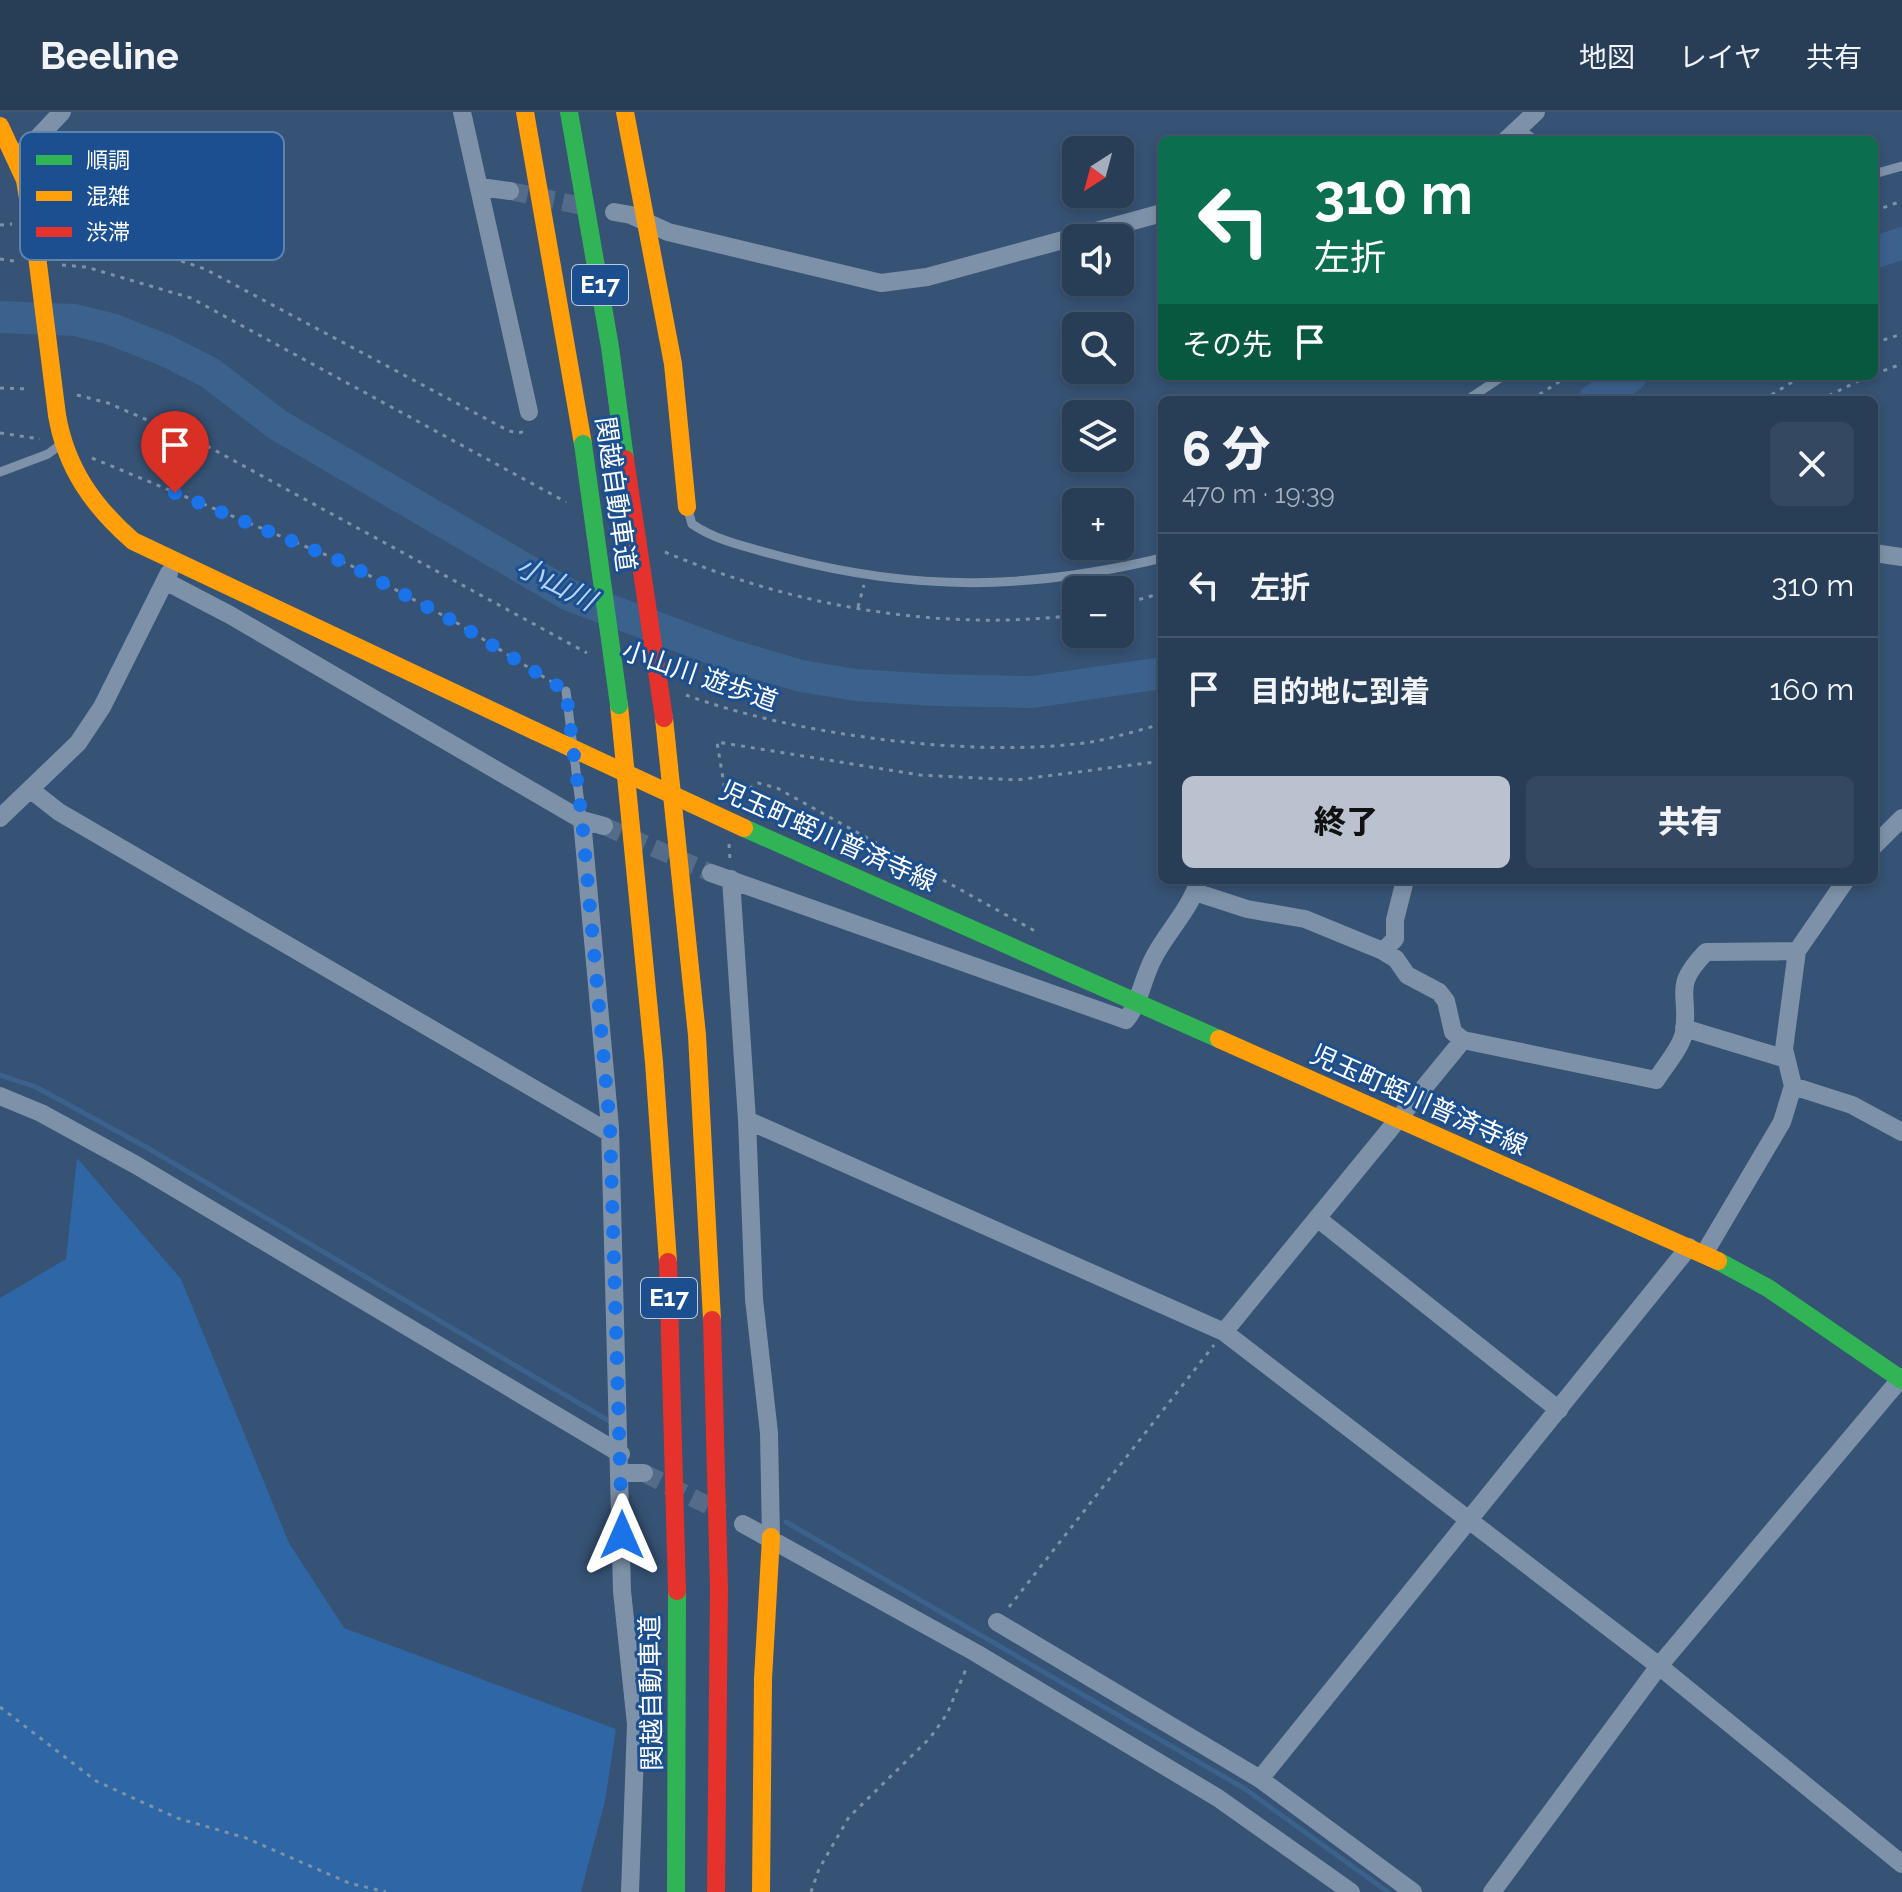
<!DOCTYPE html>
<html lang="ja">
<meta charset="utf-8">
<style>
body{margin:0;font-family:Raleway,"Noto Sans JP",sans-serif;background:#344961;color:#f1f3f6;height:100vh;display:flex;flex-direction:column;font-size:30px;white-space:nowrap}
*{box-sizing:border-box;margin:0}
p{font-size:26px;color:#a5aeba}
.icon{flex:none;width:44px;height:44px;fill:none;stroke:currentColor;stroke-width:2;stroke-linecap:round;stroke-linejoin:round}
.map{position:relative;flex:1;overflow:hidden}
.panel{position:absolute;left:1158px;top:284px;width:720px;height:488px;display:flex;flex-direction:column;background:#283e57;border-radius:12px;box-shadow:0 4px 12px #0003,0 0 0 2px #44576d}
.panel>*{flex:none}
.top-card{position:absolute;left:1158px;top:24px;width:720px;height:244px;border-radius:12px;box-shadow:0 4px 12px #0003,0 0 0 2px #44576d;background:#0b6e4f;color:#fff;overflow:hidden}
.needle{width:52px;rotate:216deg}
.tools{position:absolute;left:1062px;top:24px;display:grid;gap:16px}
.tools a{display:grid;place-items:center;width:72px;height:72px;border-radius:12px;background:#283e57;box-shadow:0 4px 12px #0003,0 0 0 2px #44576d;font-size:40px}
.pin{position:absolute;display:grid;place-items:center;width:68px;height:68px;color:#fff;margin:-82px -34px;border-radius:50% 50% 50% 0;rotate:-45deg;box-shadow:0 0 8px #0007}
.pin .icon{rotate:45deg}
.me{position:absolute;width:88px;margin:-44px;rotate:0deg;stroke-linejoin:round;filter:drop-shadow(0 0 6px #0008)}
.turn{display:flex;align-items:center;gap:28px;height:168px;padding:0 24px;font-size:36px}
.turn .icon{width:104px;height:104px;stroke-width:2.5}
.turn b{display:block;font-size:56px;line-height:68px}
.then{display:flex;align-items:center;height:76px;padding:0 24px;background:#0003;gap:16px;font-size:30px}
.round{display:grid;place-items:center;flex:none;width:84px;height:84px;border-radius:12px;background:#344961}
.summary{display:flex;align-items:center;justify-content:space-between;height:136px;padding:0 24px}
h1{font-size:48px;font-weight:800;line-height:60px}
.cta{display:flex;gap:16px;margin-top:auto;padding:16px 24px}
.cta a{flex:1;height:92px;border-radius:12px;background:#b9c2ce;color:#111;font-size:32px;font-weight:800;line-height:92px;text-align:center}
.cta a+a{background:#344961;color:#f1f3f6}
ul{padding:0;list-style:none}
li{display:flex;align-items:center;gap:24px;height:104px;padding:0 24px;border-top:2px solid #44576d}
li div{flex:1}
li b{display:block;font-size:30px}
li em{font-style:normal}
header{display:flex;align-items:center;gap:48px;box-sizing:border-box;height:112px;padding:0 40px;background:#283e57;border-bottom:2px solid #44576d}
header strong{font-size:38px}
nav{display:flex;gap:44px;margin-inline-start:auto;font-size:28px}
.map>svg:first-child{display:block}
</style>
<header>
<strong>Beeline</strong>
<nav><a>地図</a><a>レイヤ</a><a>共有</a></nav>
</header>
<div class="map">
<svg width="1902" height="1780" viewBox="0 0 1902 1780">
<rect width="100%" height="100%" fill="#365274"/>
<path fill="#2f66a5" d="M 77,1046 L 181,1167 L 289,1431 L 344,1516 L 616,1617 L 605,1689 L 581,1780 L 0,1780 L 0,1186 L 66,1147 Z"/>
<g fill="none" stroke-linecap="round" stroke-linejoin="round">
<path stroke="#3b618d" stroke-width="5" d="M 0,963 L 36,975 L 146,1035 L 609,1309
M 786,1410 L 1245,1677 L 1388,1780"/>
<path stroke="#3b618d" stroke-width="32" d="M 1874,141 L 1902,131
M 0,205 L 75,208 L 111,217 L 167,239 L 210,261 L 278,313 L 569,483 L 730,543 L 801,564 L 856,573 L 935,578 L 1033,580 L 1162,561
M 1594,288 L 1631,264"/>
<path stroke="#546c89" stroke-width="18" stroke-dasharray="18 9" stroke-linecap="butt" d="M 510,79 L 592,96
M 604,714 L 711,761
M 644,1361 L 723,1401"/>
<path stroke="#7d92a8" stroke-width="3" stroke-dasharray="4 6" stroke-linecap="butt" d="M 1874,99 L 1902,89
M 0,113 L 12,112
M 55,121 L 116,127 L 205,157 L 509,319 L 519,321 L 528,318
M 0,147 L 14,149
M 62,153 L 86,155 L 191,186 L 566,390
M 1874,231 L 1902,222
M 1874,262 L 1902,252
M 0,276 L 30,277
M 77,283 L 108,291 L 207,334 L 587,541
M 1531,288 L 1568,264
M 1763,288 L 1802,264
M 1820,288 L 1868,264
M 0,321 L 40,327
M 92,346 L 348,452 L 457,511 L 555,572
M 665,440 C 793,494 939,520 1076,503
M 1120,493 L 1162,481
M 858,495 L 864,473
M 686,583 C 795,623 975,647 1091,630 C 1114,626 1139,618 1162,612
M 726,685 L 717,630 L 920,663 L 1016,668 L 1162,649
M 732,687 L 758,671 L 777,676 L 1035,819
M 729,732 L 730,748
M 1009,1495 L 1214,1233
M 0,1595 L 96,1669 L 177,1706 L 246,1726 L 349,1771 L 386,1780
M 811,1780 L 819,1757 L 849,1705 L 930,1626 L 947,1602 L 966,1557"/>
<path stroke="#7d92a8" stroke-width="9" d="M 1518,16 L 1535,28
M 1874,62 L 1902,54
M 1467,288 L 1503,264
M 0,360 L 48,342 L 60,333
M 688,398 L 692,412 C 718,430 752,436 783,445 C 916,480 1029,478 1162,446
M 566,579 L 582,708"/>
<path stroke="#7d92a8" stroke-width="18" d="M 462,0 L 529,300
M 1506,28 L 1536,0
M 18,41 L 28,36 L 62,0
M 480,75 L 510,79
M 614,100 L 631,103 L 668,120 L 881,171 L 927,165 L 1162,101
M 1874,441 L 1902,445
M 165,469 L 230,503 L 582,708 L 604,714
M 31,678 L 59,700 L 610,1021
M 0,706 L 78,631 L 102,595 L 169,461
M 582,708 L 610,1015 L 622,1479 L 636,1612 L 630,1780
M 1874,734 L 1902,706
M 711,761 L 1126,908 C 1141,889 1142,867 1154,845 C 1167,820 1191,796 1199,768
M 731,767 L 747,1008 L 754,1187 L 769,1321 L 771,1425
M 1195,780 L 1247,797 L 1305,807 L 1383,839 L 1396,847 L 1407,863 L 1439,880 L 1446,889 L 1453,920 L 1463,928
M 1383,839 L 1395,827 L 1395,808 L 1405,768
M 1684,916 L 1786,947
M 1793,974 L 1852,993 L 1902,1020
M 0,984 L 41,1001 L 136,1053 L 621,1342
M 747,1008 L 1224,1220 L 1659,1554 L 1902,1752
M 1317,1106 L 1559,1298
M 1704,1142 L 1782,1010 L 1793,974 L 1784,937 L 1797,839 L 1846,768
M 1224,1220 L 1463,928 L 1656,968 C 1664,955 1682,935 1684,920 C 1690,880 1671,876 1706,840 L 1797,839
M 621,1361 L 644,1361
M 743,1412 L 976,1541 L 1218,1686 L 1351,1780
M 997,1510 L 1260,1667 L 1413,1780
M 1260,1667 L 1689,1135
M 1492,1780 L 1659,1554 L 1902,1265"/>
<path stroke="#30b455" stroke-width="18" d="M 569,0 L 610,235 L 625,347
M 744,716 L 1219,927
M 1718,1149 L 1768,1176 L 1902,1268
M 676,1780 L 677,1479"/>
<path stroke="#ff9f0a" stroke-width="18" d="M 525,0 L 583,332
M 625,0 L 673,252 L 687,395
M 0,14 L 25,68 L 35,128
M 57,303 C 66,356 93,394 133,429 L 535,619
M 619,593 L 654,950 L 668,1150
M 664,606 L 697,923 L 712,1208
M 1219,927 L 1718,1149
M 761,1780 L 763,1567 L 771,1425"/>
<path stroke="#e5322d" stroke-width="18" d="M 668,1150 L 677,1479
M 712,1208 L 719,1476 L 716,1780"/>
<path stroke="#30b455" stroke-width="18" d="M 583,332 L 619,593"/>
<path stroke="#ff9f0a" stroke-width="18" d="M 35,128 L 57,303
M 535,619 L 744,716"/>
<path stroke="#e5322d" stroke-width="18" d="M 625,347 L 664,606"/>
</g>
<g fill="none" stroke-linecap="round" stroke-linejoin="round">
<path stroke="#1a73e8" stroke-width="14" stroke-dasharray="0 25.2" d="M 175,381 L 348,452 L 457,511 L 566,579 L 582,708 L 610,1015 L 622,1423"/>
</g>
<g text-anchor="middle" stroke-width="6" stroke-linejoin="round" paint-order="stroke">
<g fill="#1b4f8f" stroke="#bbcadd" stroke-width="2">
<rect x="572" y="153" width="56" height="40" rx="6"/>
<rect x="641" y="1166" width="56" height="40" rx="6"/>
</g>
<g font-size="24" font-weight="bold" fill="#fff">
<text x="600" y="181">E17</text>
<text x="669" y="1194">E17</text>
</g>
<g font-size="26" fill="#fff" stroke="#1b4f8f">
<text transform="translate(616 382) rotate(82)" y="9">関越自動車道</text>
<text transform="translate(700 564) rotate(19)" y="9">小山川 遊歩道</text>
<text transform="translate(828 724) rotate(24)" y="9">児玉町蛭川普済寺線</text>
<text transform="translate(1419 988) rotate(24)" y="9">児玉町蛭川普済寺線</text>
<text transform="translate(651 1581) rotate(-91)" y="9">関越自動車道</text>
</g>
<g font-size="28" font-style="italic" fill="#b5d3f5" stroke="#1b4f8f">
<text transform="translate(556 471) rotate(27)" y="10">小山川</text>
</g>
</g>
<rect x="20" y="20" width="264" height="128" rx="12" fill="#1b4f8f" stroke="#5f84b1" stroke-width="2"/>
<rect x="36" y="43" width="36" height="10" fill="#30b455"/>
<rect x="36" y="79" width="36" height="10" fill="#ff9f0a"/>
<rect x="36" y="115" width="36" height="10" fill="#e5322d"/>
<g font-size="22" fill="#fff">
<text x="86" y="56">順調</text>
<text x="86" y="92">混雑</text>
<text x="86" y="128">渋滞</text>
</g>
</svg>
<div class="tools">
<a><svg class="needle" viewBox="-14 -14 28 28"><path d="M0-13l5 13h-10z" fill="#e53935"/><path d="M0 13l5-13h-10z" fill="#a5aeba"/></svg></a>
<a><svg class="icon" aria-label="sound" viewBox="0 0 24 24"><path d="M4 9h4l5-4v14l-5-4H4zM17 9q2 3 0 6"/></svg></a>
<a><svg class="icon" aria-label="search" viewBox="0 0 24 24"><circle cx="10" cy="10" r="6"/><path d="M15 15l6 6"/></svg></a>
<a><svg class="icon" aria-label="layers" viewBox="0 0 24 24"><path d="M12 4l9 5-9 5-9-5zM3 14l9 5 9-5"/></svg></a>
<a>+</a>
<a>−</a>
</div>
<div class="pin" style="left:175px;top:381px;background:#d93025"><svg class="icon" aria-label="arrive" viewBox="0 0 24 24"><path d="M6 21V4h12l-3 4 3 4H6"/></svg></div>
<svg class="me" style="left:622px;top:1423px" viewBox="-20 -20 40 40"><path d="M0-17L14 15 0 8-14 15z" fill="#1a73e8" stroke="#fff" stroke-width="4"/></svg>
<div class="top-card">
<div class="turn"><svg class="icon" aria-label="left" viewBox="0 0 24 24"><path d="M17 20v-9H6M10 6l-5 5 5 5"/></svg><div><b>310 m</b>左折</div></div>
<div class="then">その先<svg class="icon" aria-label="arrive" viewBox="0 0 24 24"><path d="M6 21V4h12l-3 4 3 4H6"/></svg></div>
</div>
<section class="panel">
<div class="summary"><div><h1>6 分</h1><p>470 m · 19:39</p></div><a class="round"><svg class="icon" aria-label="close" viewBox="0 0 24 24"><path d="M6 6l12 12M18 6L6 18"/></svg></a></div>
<ul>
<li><svg class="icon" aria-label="left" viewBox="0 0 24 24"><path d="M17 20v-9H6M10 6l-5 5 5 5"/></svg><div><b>左折</b></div><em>310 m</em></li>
<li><svg class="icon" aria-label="arrive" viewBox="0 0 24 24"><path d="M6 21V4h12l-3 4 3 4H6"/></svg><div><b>目的地に到着</b></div><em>160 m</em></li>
</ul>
<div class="cta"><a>終了</a><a>共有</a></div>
</section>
</div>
